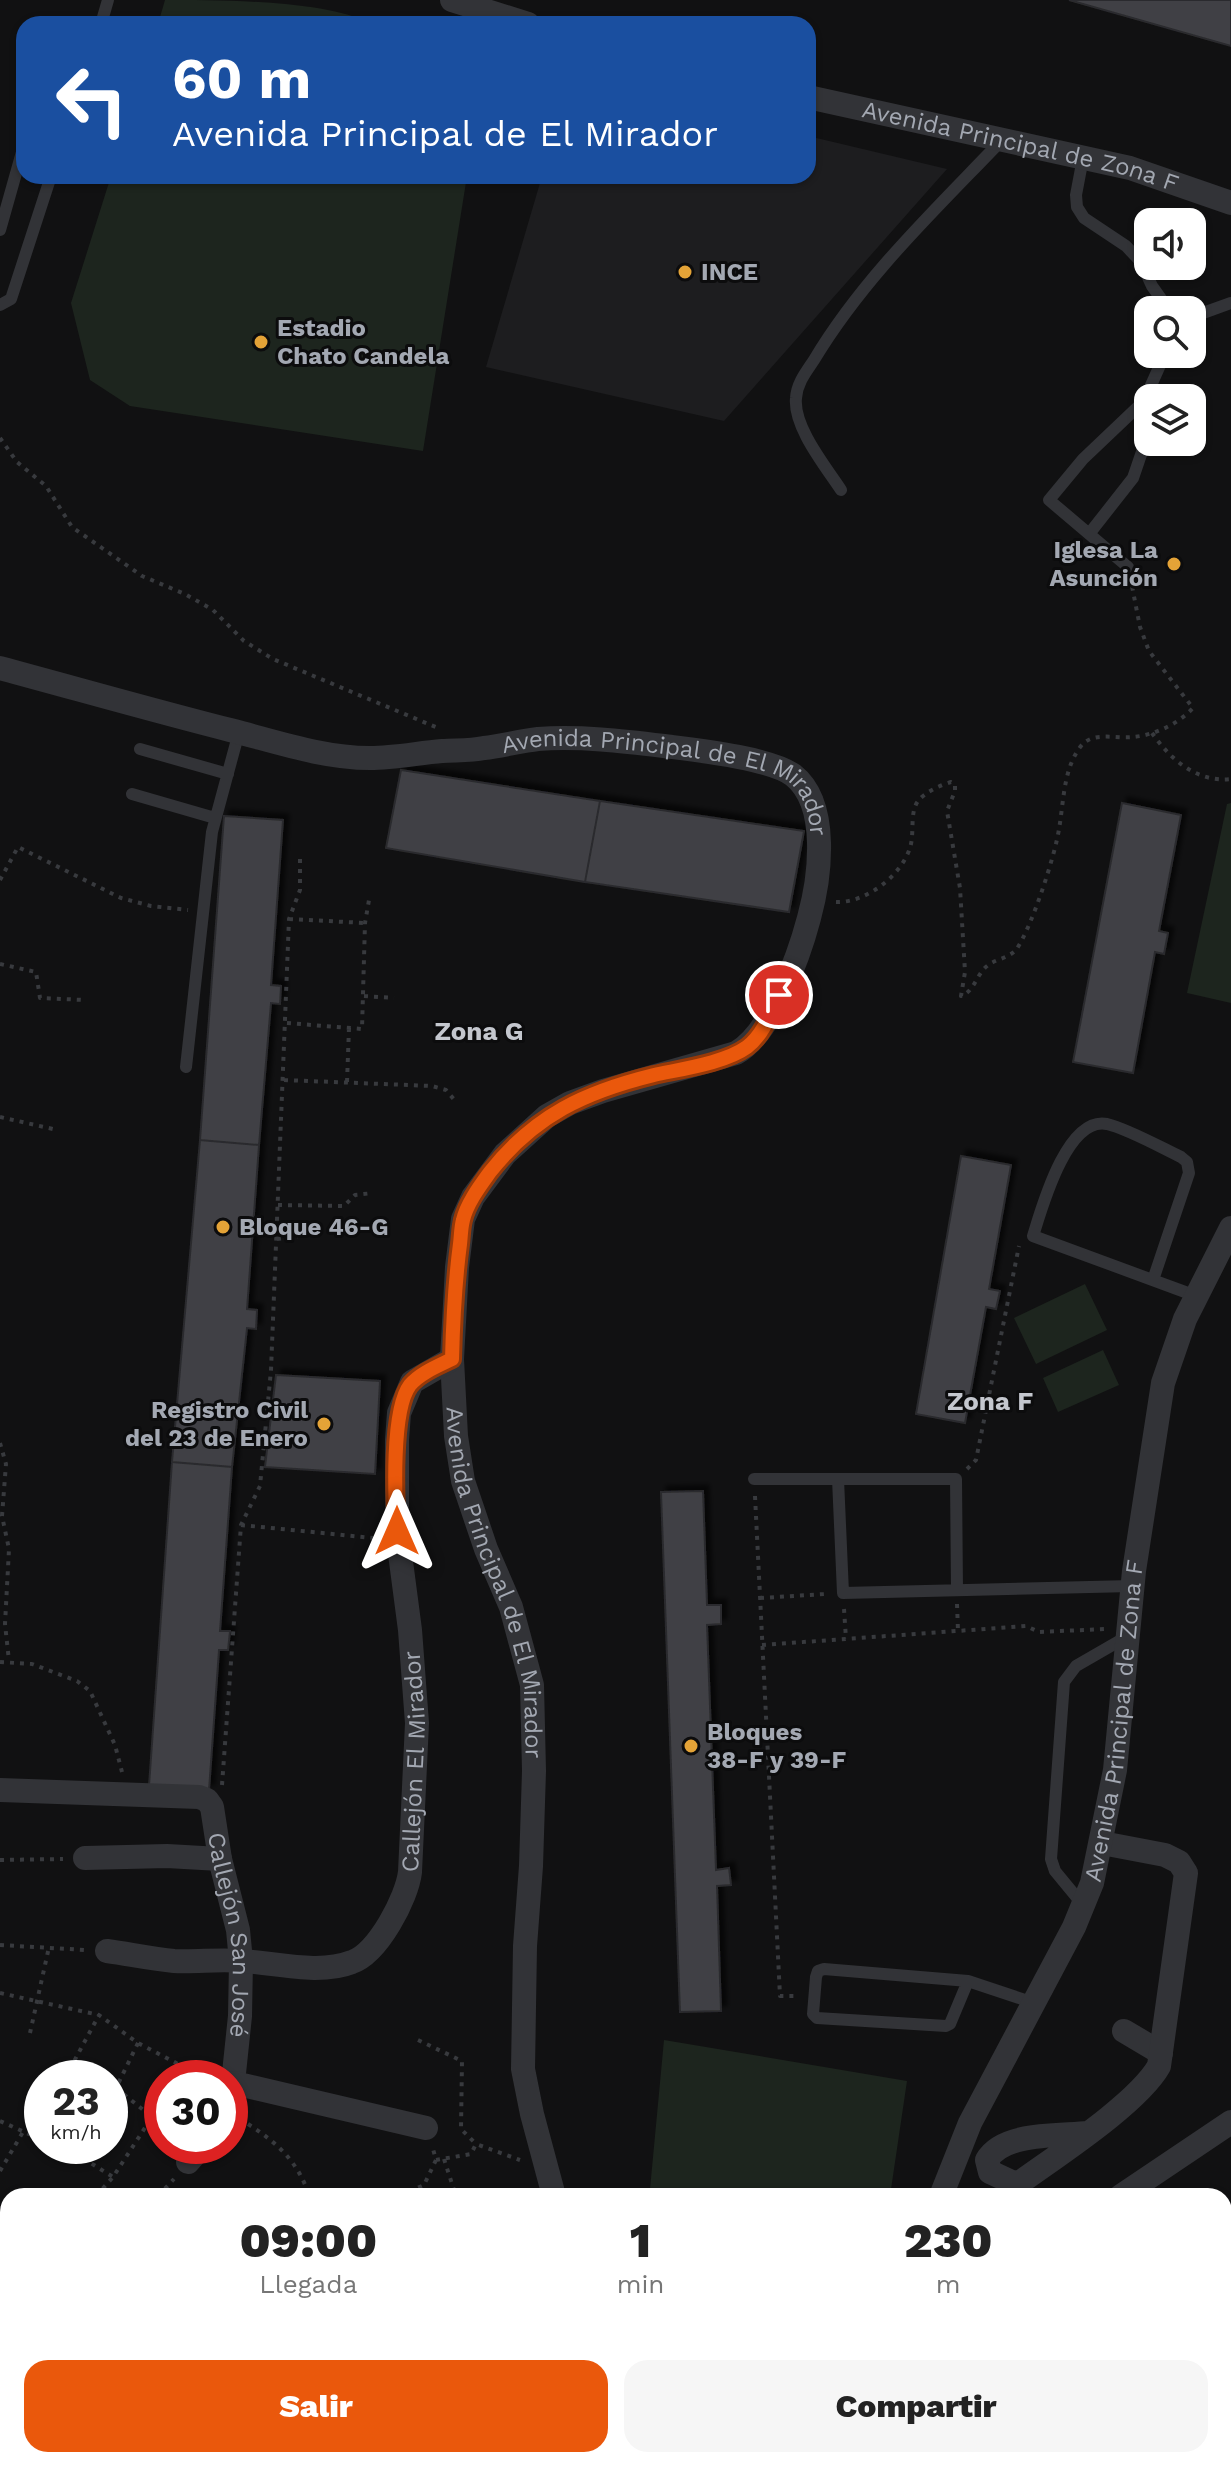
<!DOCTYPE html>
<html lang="es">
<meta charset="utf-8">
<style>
body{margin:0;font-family:"Work Sans",sans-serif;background:#f6f6f6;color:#222;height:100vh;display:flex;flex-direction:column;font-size:30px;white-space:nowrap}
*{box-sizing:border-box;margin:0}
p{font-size:26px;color:#767676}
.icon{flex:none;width:44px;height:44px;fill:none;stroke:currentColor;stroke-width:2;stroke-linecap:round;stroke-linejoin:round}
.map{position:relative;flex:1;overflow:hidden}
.drawer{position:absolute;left:0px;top:2188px;width:1232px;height:280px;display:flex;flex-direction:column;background:#fff;border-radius:24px 24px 0 0;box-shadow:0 2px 6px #0004}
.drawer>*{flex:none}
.banner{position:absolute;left:16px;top:16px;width:800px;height:168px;border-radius:24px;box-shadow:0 2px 6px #0004;background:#1a4fa0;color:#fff;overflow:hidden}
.buttons{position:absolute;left:1134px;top:208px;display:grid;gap:16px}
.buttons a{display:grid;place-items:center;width:72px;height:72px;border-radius:16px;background:#fff;box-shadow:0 2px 6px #0004;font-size:40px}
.speed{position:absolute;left:24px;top:2060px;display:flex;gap:16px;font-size:40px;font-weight:700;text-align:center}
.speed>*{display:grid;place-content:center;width:104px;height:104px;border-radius:50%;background:#fff;box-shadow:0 2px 6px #0004;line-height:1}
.speed small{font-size:20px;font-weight:400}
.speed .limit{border:12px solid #d22;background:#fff;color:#111}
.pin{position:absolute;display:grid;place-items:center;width:68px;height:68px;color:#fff;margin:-34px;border:4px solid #fff;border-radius:50%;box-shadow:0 2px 8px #0007}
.me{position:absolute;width:88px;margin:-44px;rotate:0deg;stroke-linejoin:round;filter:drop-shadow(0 0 6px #0008)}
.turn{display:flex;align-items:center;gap:28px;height:168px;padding:0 24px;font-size:36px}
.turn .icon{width:104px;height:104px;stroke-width:2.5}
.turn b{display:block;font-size:56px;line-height:68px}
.eta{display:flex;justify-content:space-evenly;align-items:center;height:136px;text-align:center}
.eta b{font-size:48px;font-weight:800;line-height:56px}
.button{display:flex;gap:16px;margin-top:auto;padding:16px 24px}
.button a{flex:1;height:92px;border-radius:24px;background:#ea580c;color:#fff;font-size:32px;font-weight:800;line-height:92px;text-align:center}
.button a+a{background:#f6f6f6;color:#222}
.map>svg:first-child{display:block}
</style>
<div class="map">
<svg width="1231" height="2468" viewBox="0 0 1231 2468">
<defs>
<filter id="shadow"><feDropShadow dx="5.5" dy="-5.5" stdDeviation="2" flood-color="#0009"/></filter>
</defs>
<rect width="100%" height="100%" fill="#111112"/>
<path fill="#1d1d1f" d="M 808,136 L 947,169 L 724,421 L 486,367 L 542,176 L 808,176 Z"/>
<path fill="#1d251e" d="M 165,0 C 221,0 327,0 372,24 L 158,24 Z
M 111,176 L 467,176 L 423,451 L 130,406 L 90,380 L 71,303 Z
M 1231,803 L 1231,1003 L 1187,993 L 1227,804 Z
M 1085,1284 L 1107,1330 L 1036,1364 L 1014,1318 Z
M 1103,1350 L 1119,1385 L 1058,1412 L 1043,1378 Z
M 664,2040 L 907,2081 L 890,2196 L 680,2196 L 650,2189 Z"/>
<path fill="#404145" stroke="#2b2b2e" stroke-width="2" filter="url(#shadow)" d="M 1069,0 L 1231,0 L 1231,46 Z
M 401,770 L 600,801 L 585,882 L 386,848 Z
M 600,801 L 804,831 L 789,912 L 585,882 Z
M 1122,803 L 1181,815 L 1159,931 L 1168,933 L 1164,954 L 1155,952 L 1133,1073 L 1073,1062 Z
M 224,816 L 283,820 L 271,985 L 281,986 L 280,1004 L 271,1003 L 259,1145 L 200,1140 Z
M 200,1140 L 259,1145 L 247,1309 L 257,1310 L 256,1329 L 247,1328 L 232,1467 L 172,1462 Z
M 961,1156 L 1011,1165 L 989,1289 L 1000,1291 L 996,1309 L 986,1307 L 965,1423 L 916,1414 Z
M 276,1375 L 380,1381 L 375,1474 L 265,1467 Z
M 172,1462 L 232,1467 L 220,1631 L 230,1631 L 228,1650 L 219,1650 L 209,1790 L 149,1786 Z
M 703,1491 L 707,1605 L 721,1605 L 721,1624 L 707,1625 L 716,1870 L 729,1868 L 731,1885 L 717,1886 L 721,2011 L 680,2012 L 661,1492 Z
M 715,2460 L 751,2460 L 753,2468 L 716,2468 Z"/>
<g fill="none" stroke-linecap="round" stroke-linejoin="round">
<path stroke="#2e2f32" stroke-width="44" stroke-dasharray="44 22" stroke-linecap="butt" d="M 1224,2262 L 1231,2257
M 1224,2373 L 1231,2368
M 1224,2429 L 1231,2423
M 1101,2468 L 1111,2460
M 1174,2468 L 1185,2460"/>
<path stroke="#383a3e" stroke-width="4" stroke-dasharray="4 6" stroke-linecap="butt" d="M 0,438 L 17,462 L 46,486 L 72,527 L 142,576 L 185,594 L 213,610 L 244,641 L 273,659 L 438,728
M 1152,733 C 1170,759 1197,783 1231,779
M 0,880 L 18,847 L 121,898 L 151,906 L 188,910
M 836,902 C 867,903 904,874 911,844 C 914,830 910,812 918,801 C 925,792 941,785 951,782 L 955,784 L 955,791 L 947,811 L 960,888 L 965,972 L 961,996 C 974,992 976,975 987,966 C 995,959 1007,959 1016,950 C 1031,929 1055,856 1059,829 C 1064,801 1063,769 1081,746 C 1093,731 1116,739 1133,737 C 1155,735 1178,724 1193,708 L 1149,651 L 1140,627 L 1131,581
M 289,919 L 365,923
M 0,964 L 36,972 L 40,998 L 85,1000
M 364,996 L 394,998
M 287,1023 L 362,1029 L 365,923 L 369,900
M 284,1080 L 432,1086 L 446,1090 L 457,1103
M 347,1082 L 349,1028
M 0,1117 L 53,1129
M 278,1205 L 344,1206 L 355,1195 L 373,1193
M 277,1239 L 298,1236
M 0,1443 L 6,1464 L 2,1516 L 9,1549 L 5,1624 L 9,1661
M 967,1469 L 976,1460 L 1019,1246
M 755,1496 L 780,1996 L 799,1996
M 241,1525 L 373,1538 L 374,1533
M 760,1598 L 826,1594
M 957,1604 L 958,1631
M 844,1609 L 846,1639
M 762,1645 L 1026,1626 L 1039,1632 L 1105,1629
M 0,1662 L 32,1664 L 77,1681 L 90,1691 L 115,1745 L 122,1772
M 222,1785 L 241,1525 L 260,1486 L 271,1370 L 289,919 L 300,890 L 300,856
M 0,1860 L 63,1859
M 0,1945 L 85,1950
M 0,1993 L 99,2015 L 138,2043 L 180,2065 L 211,2075
M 30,2033 L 49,1947
M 418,2040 L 462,2061 L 461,2129 L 476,2144
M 138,2043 L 116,2088 L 152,2117 L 162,2122
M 65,2078 L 99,2015
M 0,2121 L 42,2140
M 248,2124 C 276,2142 299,2162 309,2196
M 38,2138 L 42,2128
M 56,2146 L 78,2155 L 113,2177
M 444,2159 L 456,2196
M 436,2160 L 471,2154 L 476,2144 L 520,2160
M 0,2171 L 23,2132
M 96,2196 L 113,2177 L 152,2117
M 158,2196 L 174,2179
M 400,2196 L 424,2185 L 436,2160 L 433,2149
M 0,2234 L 8,2232
M 0,2365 L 8,2362
M 73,2460 L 76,2468
M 204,2460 L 205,2468
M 303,2460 L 306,2468
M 346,2460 L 348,2468
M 396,2460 L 402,2468
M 501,2468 L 504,2460"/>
<path stroke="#323337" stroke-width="12" d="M 101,24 L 108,0
M 1083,158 L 1076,195 L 1077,207 L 1084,218 L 1126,246 L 1141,262 L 1152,286 L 1169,310
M 0,230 L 24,145
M 0,305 L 11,299 L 51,176
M 1192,317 L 1231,303
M 841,490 C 826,467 793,427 796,398 C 797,383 806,372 814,360 C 863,278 935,210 1001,141
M 1089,534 L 1133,478 L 1145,443 L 1144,401
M 1128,567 L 1049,500 L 1083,459 L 1144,401 L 1165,354
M 140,749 L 228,774
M 132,794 L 215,818
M 186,1067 L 212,832 L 239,732
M 1153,1280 L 1189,1173 L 1187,1162 L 1181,1157 C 1160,1147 1128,1129 1107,1124 C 1067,1116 1042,1207 1033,1236 L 1196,1296
M 754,1479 L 956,1479 L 957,1590
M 838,1479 L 843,1593 L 1132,1586
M 1083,1905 L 1055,1871 L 1051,1859 L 1064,1682 L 1076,1666 L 1128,1636
M 968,1981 L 950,2024 L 946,2026 L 817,2018 L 813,2014 L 816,1977 L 818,1971 L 824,1969 L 968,1981 L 1034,2003
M 1061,2460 L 1062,2468
M 1115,2460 L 1116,2468
M 794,2468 L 796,2460"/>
<g stroke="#323337" stroke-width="24">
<path d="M 452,0 L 528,24"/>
<path id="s1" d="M 808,97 L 1130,168 L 1231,203"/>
<path id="s2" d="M 0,668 C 78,689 155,711 234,731 C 277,742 324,758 370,758 C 394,758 418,753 442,751 C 456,750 470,751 484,748 C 502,746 520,741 538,739 C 579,736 623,741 664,746 C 695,750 770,758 793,775 C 830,804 820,878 809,918 C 799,956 771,1034 736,1053 L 603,1091 L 570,1103 L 547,1116 L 505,1154 L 473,1197 L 463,1219 L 457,1267 L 452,1359 L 456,1436 L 463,1481 L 486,1549 L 511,1607 L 532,1685 L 534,1771 L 531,1866 L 525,1946 L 523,2069 L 532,2114 L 554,2196"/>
<path id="s3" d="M 0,1790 L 199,1797 L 207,1800 L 212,1807 L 220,1859 L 238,1930 L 241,1961 L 240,2016 L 230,2111"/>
<path d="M 85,1858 L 167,1856 L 220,1859"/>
<path id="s4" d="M 107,1951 C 129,1954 152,1959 174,1961 C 197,1962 220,1959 242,1961 C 277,1963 319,1975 352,1962 C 378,1953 407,1898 410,1872 L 417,1723 L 410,1630 L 397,1531 L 397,1440 L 399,1413 L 412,1382 L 452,1359"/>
<path d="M 1124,2031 L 1161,2053"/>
<path d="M 234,2083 L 426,2128"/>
<path d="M 1088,2133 C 1059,2136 1003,2132 987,2160 L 990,2172 L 1014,2183 L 1022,2181 C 1058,2155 1138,2103 1159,2066 L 1186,1873 L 1179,1862 L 1165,1855 L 1102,1843"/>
<path d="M 188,2162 L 202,2146"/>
<path id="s5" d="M 941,2196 L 970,2123 L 1074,1927 L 1092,1883 L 1115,1770 L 1134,1571 L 1163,1383 L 1185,1319 L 1231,1228"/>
<path d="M 1121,2196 L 1231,2122"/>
<path d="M 0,2444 L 11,2468"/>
<path d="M 633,2460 L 635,2468"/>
<path d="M 865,2468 L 866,2460"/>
<path d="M 924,2468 L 928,2460"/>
</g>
</g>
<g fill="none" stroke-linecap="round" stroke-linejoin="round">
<g stroke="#983908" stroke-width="20">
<path id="route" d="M 397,1531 C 395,1499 391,1410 410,1385 C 420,1373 438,1366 452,1359 C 453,1320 455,1282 460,1244 C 461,1236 461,1227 463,1220 C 467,1203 480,1186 490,1172 C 535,1115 585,1092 654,1075 C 681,1069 725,1063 747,1047 C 763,1035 771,1013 779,995"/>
</g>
<use href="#route" stroke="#ea580c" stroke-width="14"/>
</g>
<g fill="#e4a337" stroke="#0c0c0d" stroke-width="3">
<circle cx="685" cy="272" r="8"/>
<circle cx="261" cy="342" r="8"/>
<circle cx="1174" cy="564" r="8"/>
<circle cx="223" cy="1227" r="8"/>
<circle cx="324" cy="1424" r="8"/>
<circle cx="691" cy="1746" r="8"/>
</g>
<g text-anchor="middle" stroke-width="6" stroke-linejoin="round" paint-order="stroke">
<g font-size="24" fill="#a3a8b2" stroke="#0c0c0d">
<text dy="8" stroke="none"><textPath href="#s1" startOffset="218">Avenida Principal de Zona F</textPath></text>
<text dy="8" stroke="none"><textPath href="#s2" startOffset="696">Avenida Principal de El Mirador</textPath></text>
<text dy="8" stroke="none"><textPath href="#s2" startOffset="1822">Avenida Principal de El Mirador</textPath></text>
<text dy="8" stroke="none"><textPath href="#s5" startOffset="512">Avenida Principal de Zona F</textPath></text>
<text dy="8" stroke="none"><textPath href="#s4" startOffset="468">Callejón El Mirador</textPath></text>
<text dy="8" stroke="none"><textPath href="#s3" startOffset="346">Callejón San José</textPath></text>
</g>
<g font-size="24" font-weight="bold" fill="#a3a8b2" stroke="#0c0c0d" text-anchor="start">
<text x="701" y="280">INCE</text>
<text x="277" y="336">Estadio<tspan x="277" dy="28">Chato Candela</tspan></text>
<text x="1158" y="558" text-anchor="end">Iglesa La<tspan x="1158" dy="28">Asunción</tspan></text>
<text x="239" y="1235">Bloque 46-G</text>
<text x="308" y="1418" text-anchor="end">Registro Civil<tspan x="308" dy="28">del 23 de Enero</tspan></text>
<text x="707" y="1740">Bloques<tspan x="707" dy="28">38-F y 39-F</tspan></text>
</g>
<g font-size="26" font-weight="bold" fill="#c4c7ce" stroke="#0c0c0d">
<text x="479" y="1040">Zona G</text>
<text x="990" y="1410">Zona F</text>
</g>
</g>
</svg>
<div class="buttons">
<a><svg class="icon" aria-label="sound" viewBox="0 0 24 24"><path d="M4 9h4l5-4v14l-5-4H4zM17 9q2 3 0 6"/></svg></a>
<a><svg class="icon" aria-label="search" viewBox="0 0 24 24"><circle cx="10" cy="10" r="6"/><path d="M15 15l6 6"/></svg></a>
<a><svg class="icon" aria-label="layers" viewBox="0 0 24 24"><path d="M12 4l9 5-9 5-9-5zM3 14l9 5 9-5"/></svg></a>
</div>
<div class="speed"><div>23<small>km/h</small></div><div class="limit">30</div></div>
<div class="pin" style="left:779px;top:995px;background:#d93025"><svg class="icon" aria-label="arrive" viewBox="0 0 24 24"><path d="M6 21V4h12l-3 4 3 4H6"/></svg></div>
<svg class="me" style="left:397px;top:1531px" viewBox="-20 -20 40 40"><path d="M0-17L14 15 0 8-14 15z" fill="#ea580c" stroke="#fff" stroke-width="4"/></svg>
<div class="banner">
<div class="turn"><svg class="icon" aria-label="left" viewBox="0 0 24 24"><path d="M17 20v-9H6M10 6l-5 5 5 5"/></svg><div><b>60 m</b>Avenida Principal de El Mirador</div></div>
</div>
<section class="drawer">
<div class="eta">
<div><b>09:00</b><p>Llegada</p></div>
<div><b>1</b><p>min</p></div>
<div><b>230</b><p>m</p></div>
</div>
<div class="button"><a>Salir</a><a>Compartir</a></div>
</section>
</div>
